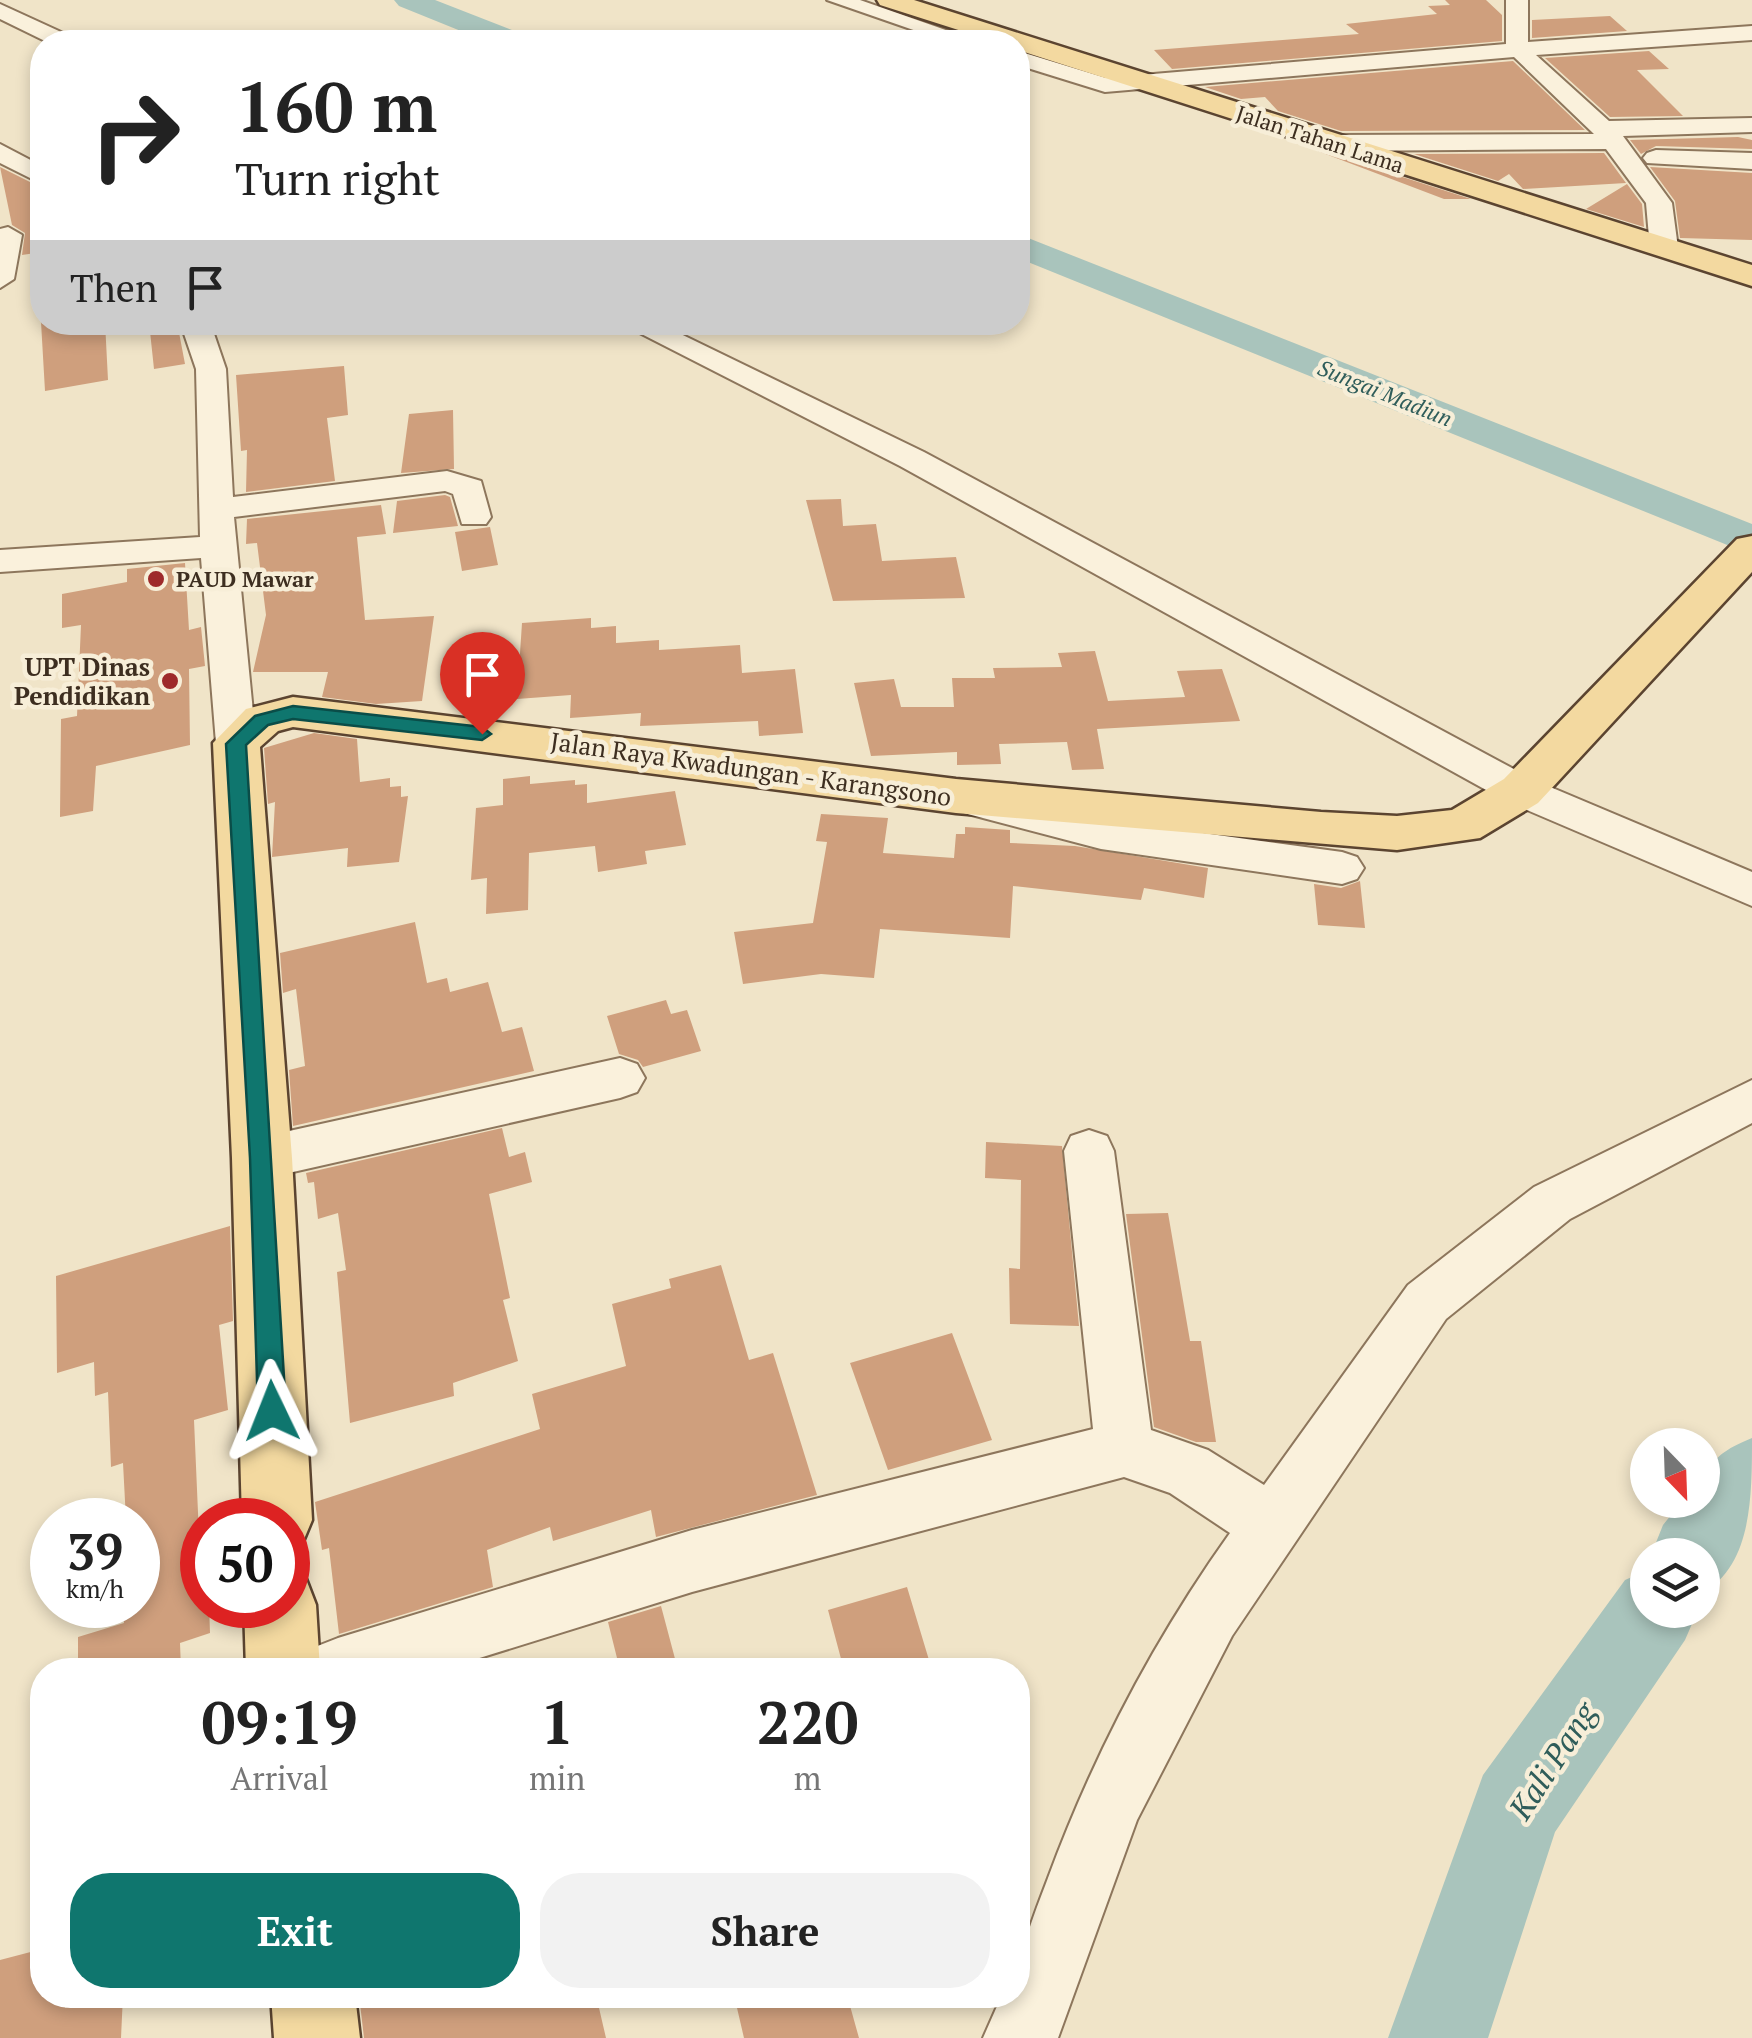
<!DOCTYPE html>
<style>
body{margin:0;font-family:"PT Serif",serif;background:#f2f2f2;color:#222;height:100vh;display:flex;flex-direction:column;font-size:38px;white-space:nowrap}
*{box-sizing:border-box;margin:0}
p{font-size:32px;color:#767676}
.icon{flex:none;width:55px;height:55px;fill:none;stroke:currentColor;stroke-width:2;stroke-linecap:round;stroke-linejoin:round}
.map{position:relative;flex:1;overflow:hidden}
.sheet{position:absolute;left:30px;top:1658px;width:1000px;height:350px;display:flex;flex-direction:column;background:#fff;border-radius:40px;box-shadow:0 5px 15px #0003}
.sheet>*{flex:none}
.guide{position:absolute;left:30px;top:30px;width:1000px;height:305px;border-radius:40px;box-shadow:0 5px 15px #0003;background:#fff;color:#222;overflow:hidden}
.needle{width:65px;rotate:157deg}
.tools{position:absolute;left:1630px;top:1428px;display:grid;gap:20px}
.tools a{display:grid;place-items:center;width:90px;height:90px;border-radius:50%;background:#fff;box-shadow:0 5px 15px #0003;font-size:50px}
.speed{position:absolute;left:30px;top:1498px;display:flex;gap:20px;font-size:50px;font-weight:700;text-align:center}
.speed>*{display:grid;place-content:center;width:130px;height:130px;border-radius:50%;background:#fff;box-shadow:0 5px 15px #0003;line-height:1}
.speed small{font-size:25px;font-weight:400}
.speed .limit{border:15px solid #d22;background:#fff;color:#111}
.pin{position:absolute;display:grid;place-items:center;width:85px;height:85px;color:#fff;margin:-102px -42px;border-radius:50% 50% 50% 0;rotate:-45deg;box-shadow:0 0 10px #0007}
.pin .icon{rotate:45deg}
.me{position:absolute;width:110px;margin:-55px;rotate:358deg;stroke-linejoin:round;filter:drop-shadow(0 0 8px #0008)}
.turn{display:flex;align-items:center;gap:35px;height:210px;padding:0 40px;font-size:45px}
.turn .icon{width:130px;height:130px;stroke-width:2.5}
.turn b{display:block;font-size:70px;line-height:85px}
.then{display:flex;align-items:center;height:95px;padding:0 40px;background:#0003;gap:20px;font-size:38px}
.eta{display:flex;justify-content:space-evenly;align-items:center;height:170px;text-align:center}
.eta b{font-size:60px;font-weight:700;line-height:70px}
.primary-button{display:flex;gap:20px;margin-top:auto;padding:20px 40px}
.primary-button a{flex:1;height:115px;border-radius:40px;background:#0f766e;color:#fff;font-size:40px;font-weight:700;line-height:115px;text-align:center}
.primary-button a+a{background:#f2f2f2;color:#222}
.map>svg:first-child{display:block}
</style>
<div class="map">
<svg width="1752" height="2038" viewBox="0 0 1752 2038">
<rect width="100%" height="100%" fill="#f0e4c8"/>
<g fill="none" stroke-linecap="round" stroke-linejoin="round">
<path fill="#a9c4bc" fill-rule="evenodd" d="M 394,0 L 435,0 L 525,35 L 529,42 L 488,42 L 399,6 Z
M 1018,234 L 1752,524 L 1752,555 L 1018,258 Z
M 1752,1438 C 1752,1497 1752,1566 1702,1593 L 1702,1555 L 1651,1555 L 1663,1525 L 1683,1500 L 1702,1500 C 1702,1464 1720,1451 1752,1438 Z
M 1648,1570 L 1648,1610 L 1698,1610 L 1685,1640 L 1555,1832 L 1488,2038 L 1388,2038 L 1483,1775 L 1625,1580 Z"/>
</g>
<path fill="#cf9f7d" d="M 1445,0 L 1486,0 L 1502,15 L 1502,41 L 1172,69 L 1154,50 L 1359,34 L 1346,24 L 1437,14 L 1428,6 L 1450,5 Z
M 1610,16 L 1627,31 L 1532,38 L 1532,20 Z
M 1649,51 L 1669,69 L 1637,70 L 1683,116 L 1610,117 L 1545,58 Z
M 1513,61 L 1585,130 L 1341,131 L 1278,111 L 1265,97 L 1241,99 L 1205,87 Z
M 1738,137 L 1752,140 L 1752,149 L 1656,146 L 1641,154 L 1630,140 Z
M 1315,150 L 1331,154 L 1471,199 L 1444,199 Z
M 1604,153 L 1626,183 L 1523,189 L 1509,174 L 1498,181 L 1414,154 Z
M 0,167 L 42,188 L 42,252 L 22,255 L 25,233 L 12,225 Z
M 1650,167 L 1752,173 L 1752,240 L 1680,238 L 1675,201 Z
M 1627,184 L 1642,204 L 1644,227 L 1586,209 Z
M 41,322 L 105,322 L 108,380 L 45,391 Z
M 149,322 L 177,322 L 185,364 L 154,369 Z
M 344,366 L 348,415 L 327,418 L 335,481 L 246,492 L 247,450 L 241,451 L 236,375 Z
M 453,410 L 454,469 L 401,473 L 409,414 Z
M 445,495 L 450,497 L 458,526 L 393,533 L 397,501 Z
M 841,499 L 843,526 L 876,524 L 882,561 L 956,557 L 965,598 L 833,601 L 806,500 Z
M 381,505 L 386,534 L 357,537 L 365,620 L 434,616 L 422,701 L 376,704 L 322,697 L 328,672 L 253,672 L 266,615 L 257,543 L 246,544 L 247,519 Z
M 490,527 L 498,565 L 462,571 L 455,532 Z
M 185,563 L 189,630 L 201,627 L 205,666 L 189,669 L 190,745 L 96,766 L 93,811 L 60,817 L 61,719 L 77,716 L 81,625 L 62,628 L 62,594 L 127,582 L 127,569 Z
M 591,618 L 591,628 L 616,626 L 616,643 L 659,640 L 659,650 L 740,645 L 742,673 L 795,669 L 803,733 L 759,736 L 758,721 L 640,726 L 641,713 L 570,718 L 571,695 L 517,699 L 522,623 Z
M 1095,651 L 1108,701 L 1185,697 L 1177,671 L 1222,669 L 1240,721 L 1097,729 L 1104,769 L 1072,770 L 1067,742 L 999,744 L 1001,764 L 957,765 L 957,752 L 871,756 L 854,683 L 894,679 L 901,707 L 954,707 L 952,678 L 995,678 L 993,668 L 1062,667 L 1058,653 Z
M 314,733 L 357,739 L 360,782 L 390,778 L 390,787 L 401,786 L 401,797 L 408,796 L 399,862 L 347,867 L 348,848 L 272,857 L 275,802 L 268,804 L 264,748 Z
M 530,776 L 530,784 L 575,780 L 575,785 L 587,784 L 587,803 L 675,791 L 686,845 L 645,851 L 647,864 L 598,872 L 595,846 L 529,853 L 528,910 L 486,914 L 487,878 L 471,880 L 476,808 L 503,805 L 503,779 Z
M 821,814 L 888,818 L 883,853 L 954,858 L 956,834 L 965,834 L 965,827 L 1010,830 L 1010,843 L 1075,846 L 1208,868 L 1204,898 L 1144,888 L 1141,900 L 1013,886 L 1010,938 L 880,929 L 874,978 L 821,974 L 743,984 L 734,932 L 813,923 L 827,842 L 816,841 Z
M 1360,881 L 1365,928 L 1318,925 L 1314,884 L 1341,888 Z
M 415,922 L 427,983 L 447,978 L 450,992 L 488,982 L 502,1032 L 522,1027 L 534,1071 L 293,1126 L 289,1070 L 305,1066 L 296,989 L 283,993 L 280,953 Z
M 666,1000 L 671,1014 L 687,1010 L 701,1051 L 643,1067 L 638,1060 L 619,1054 L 607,1016 Z
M 502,1128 L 509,1157 L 525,1152 L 532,1182 L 489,1194 L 510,1298 L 503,1300 L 518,1361 L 453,1383 L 454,1396 L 350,1423 L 337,1272 L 346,1270 L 338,1213 L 318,1219 L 314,1182 L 308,1183 L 306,1173 Z
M 986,1142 L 1062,1146 L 1079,1326 L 1010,1324 L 1009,1268 L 1020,1269 L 1021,1180 L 985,1178 Z
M 1168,1213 L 1190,1341 L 1201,1341 L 1216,1442 L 1196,1442 L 1154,1427 L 1126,1214 Z
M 230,1226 L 233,1321 L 219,1325 L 228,1410 L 194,1420 L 202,1605 L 209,1605 L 210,1633 L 180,1643 L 181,1670 L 78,1670 L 78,1637 L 124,1623 L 122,1605 L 138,1605 L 138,1520 L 126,1520 L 123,1463 L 111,1467 L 108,1392 L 95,1396 L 94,1362 L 57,1373 L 56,1276 Z
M 721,1265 L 749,1360 L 773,1353 L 817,1495 L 656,1537 L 651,1510 L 553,1541 L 550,1527 L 487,1550 L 493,1587 L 339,1634 L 329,1548 L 322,1550 L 315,1502 L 540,1429 L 532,1394 L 626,1366 L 612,1304 L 671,1288 L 669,1279 Z
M 952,1333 L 992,1440 L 888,1470 L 850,1363 Z
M 907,1587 L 932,1670 L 844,1670 L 828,1610 Z
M 661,1606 L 678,1670 L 620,1670 L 608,1622 Z
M 42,1949 L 42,1995 L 66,1995 L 65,2008 L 123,1995 L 121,2038 L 0,2038 L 0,1960 Z
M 359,1995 L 596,1995 L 606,2038 L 364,2038 Z
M 734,1995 L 847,1995 L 859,2038 L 744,2038 Z"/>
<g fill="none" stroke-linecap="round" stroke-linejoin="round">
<g stroke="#8d765c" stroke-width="4">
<path id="minor" d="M 827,0 L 860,0 L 980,42 L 948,42 Z
M 1506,0 L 1528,0 L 1528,42 L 1752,26 L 1752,40 L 1536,55 L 1609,121 L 1752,118 L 1752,132 L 1623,136 L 1672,203 L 1678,248 L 1674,254 L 1664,256 L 1650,248 L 1646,203 L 1606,149 L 1332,151 L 1319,143 L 1332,135 L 1594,134 L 1514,57 L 1105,92 L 1018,65 L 1018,51 L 1106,78 L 1506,44 Z
M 0,4 L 72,37 L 75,42 L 47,42 L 0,19 Z
M 0,144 L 42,166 L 42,184 L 0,163 Z
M 1656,150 L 1752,153 L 1752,169 L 1647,163 L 1643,158 L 1647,153 Z
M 8,227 L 22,235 L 14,279 L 0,288 L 0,229 Z
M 180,322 L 210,322 L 226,369 L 233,497 L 447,471 L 481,481 L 491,517 L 486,524 L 462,524 L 453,494 L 445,491 L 234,517 L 256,743 L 250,752 L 236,756 L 222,752 L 216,743 L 201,558 L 0,572 L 0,550 L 200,537 L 196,369 Z
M 618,322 L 656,322 L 924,452 L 1536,781 L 1752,872 L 1752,906 L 1506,801 L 900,466 Z
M 960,784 L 1101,819 L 1342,852 L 1357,857 L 1364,868 L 1357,879 L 1342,884 L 1101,849 L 945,808 L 939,798 L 945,788 Z
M 620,1058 L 637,1064 L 645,1078 L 637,1092 L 620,1098 L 262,1179 L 244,1173 L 236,1158 L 244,1143 L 262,1137 Z
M 1752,1080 L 1752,1123 L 1570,1219 L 1446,1319 L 1232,1636 L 1137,1820 L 1058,2038 L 983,2038 L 1002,1995 L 1018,1995 C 1018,1952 1033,1918 1048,1878 C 1093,1756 1155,1638 1230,1533 L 1170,1493 L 1124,1477 L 692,1592 L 441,1670 L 306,1670 L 315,1647 L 338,1638 L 692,1530 L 1093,1429 L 1064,1151 L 1071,1136 L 1089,1130 L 1107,1136 L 1114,1151 L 1151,1430 L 1208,1450 L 1264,1485 L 1408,1285 L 1534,1187 Z"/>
</g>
<g stroke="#5b4430" stroke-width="5">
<path id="major" d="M 877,0 L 914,0 L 1752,265 L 1752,286 L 1018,50 L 1018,42 L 996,42 L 880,5 Z
M 1752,536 L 1752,572 L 1538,803 L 1480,838 L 1397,850 L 956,813 L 293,727 L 278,731 L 260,747 L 292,1158 L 312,1520 L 302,1544 L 288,1550 L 288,1520 L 242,1520 L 232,1158 L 213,743 L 246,709 L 293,697 L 956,779 L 1321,812 L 1397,816 L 1452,810 L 1504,779 L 1737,539 Z
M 288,1572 L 306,1579 L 316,1605 L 320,1670 L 246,1670 L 244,1605 L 288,1605 Z
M 271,1995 L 355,1995 L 360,2038 L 274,2038 Z"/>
</g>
<use href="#minor" fill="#faf1dc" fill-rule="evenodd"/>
<use href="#major" fill="#f3d9a0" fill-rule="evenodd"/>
</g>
<path fill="#0f766e" stroke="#0a4d48" stroke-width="2.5" d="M 293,706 L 482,727 L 491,734 L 482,740 L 293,719 L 268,725 L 246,745 L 286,1411 L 282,1420 L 272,1424 L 263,1420 L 258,1411 L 250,1158 L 226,744 L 255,716 Z"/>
<g fill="#9e2a2b" stroke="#f7eed8" stroke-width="4">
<circle cx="156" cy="579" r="10"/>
<circle cx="170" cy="681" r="10"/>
</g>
<g text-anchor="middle" stroke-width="9" stroke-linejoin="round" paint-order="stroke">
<g font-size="22" fill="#3d2e20" stroke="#f7eed8">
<text transform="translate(1320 139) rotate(18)" y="8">Jalan Tahan Lama</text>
</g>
<g font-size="22" font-style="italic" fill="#2f5d5a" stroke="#f7eed8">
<text transform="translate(1385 393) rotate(22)" y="8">Sungai Madiun</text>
</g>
<g font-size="22" font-weight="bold" fill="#3d2e20" stroke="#f7eed8" text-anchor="start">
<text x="176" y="587">PAUD Mawar</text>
</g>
<g font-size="25" font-weight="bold" fill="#3d2e20" stroke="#f7eed8" text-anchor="end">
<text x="150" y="676">UPT Dinas<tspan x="150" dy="29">Pendidikan</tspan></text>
</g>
<g font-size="25" fill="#3d2e20" stroke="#f7eed8">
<text transform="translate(751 769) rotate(8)" y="9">Jalan Raya Kwadungan - Karangsono</text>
</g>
<g font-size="32" font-style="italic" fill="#2f5d5a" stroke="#f7eed8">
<text transform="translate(1553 1761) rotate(-57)" y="11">Kali Pang</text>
</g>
</g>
</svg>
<div class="tools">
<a><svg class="needle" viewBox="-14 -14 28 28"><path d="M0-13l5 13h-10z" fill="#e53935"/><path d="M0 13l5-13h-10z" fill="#767676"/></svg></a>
<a><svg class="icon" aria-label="layers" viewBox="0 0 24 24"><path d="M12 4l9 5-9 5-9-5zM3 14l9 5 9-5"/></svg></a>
</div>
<div class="speed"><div>39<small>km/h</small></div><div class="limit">50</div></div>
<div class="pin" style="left:482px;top:734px;background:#d93025"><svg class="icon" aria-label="arrive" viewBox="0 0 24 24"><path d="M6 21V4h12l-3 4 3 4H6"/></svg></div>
<svg class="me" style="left:272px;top:1411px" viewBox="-20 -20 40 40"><path d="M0-17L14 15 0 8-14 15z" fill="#0f766e" stroke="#fff" stroke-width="4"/></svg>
<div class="guide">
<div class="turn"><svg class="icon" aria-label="right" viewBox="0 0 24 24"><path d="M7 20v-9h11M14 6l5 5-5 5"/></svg><div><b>160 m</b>Turn right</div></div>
<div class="then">Then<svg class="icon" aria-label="arrive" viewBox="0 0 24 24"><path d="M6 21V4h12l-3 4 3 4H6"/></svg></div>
</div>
<section class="sheet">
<div class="eta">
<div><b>09:19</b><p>Arrival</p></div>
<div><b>1</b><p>min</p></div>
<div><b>220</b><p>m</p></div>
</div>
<div class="primary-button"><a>Exit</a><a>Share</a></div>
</section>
</div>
